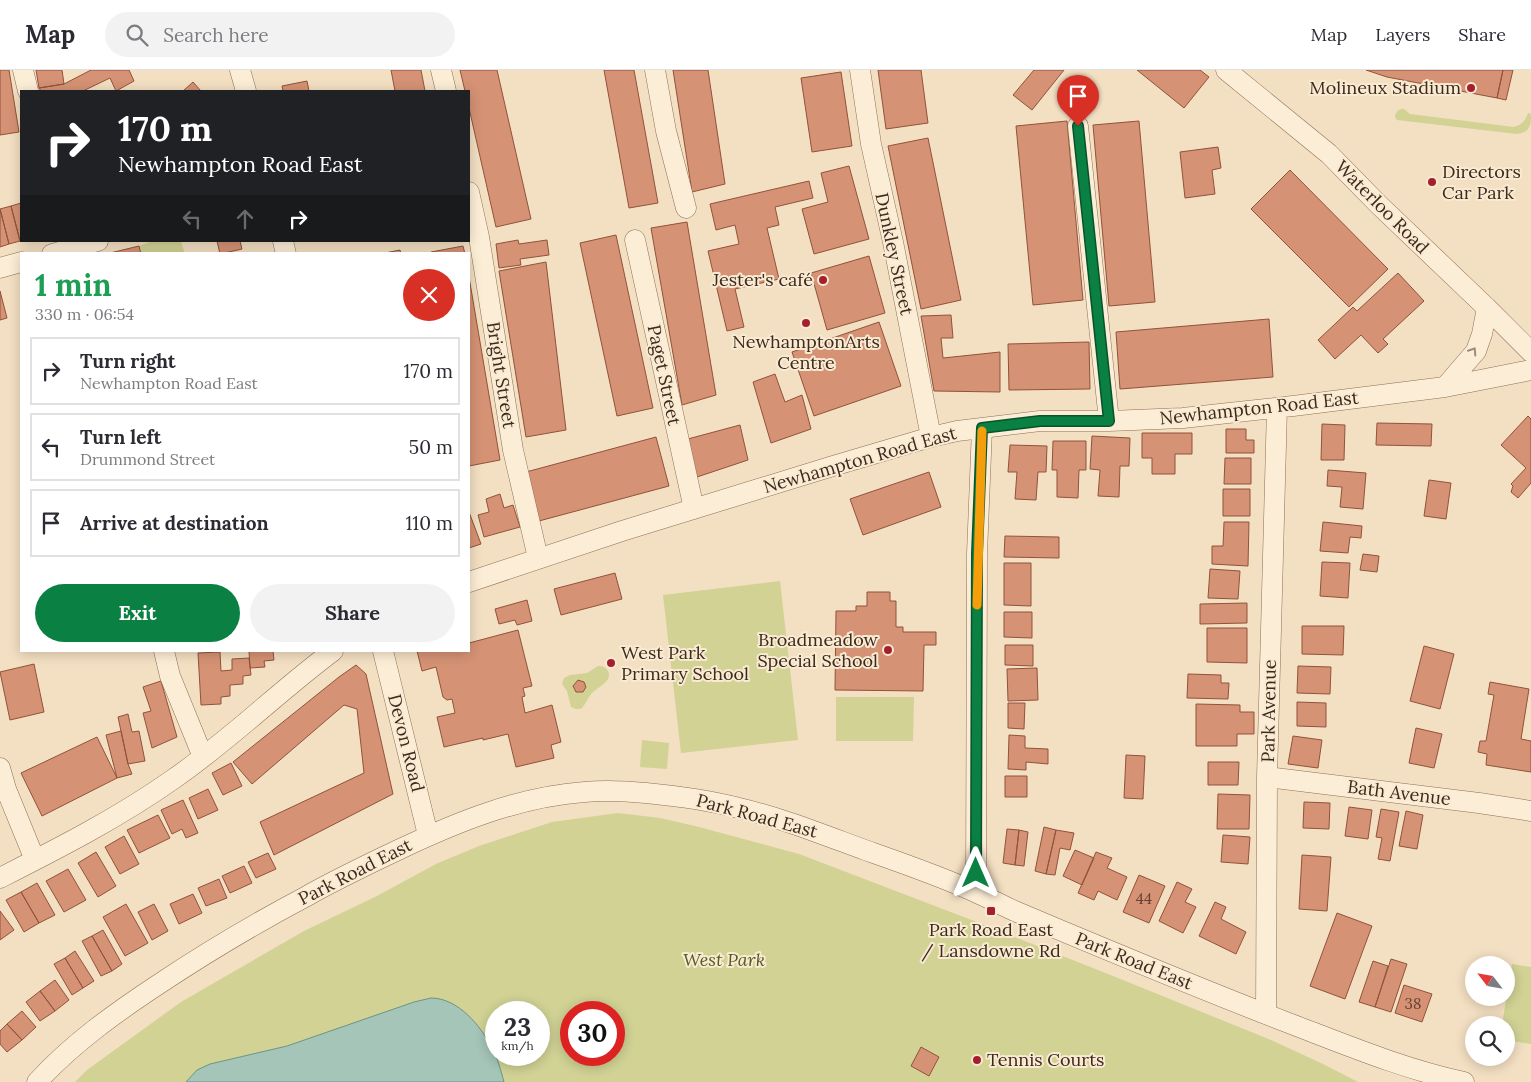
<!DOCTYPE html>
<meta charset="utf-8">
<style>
body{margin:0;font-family:Lora,serif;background:#f2f2f3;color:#2b2b33;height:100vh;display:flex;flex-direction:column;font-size:19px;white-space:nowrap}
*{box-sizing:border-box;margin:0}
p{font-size:16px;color:#7c7c81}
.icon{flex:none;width:28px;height:28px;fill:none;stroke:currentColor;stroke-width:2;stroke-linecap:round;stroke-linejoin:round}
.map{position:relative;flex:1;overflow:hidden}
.sheet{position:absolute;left:20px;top:182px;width:450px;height:400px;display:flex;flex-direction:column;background:#fff;border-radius:0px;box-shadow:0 2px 12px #0003}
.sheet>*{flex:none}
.banner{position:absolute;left:20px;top:20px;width:450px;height:152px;border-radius:0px;box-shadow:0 2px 12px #0003;background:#202124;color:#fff;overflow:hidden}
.needle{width:32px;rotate:301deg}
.tools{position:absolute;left:1465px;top:886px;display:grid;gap:10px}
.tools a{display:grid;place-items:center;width:50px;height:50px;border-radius:50%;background:#fff;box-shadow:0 2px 12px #0003;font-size:25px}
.speed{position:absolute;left:485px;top:931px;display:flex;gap:10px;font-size:25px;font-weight:700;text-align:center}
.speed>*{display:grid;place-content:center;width:65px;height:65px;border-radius:50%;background:#fff;box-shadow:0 2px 12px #0003;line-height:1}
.speed small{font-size:12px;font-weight:400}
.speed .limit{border:8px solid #d22;background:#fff;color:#111}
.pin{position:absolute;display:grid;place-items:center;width:42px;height:42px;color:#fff;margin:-51px -21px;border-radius:50% 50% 50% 0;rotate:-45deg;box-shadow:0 0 5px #0007}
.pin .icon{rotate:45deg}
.me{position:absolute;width:55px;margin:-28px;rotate:0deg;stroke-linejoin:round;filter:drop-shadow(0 0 4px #0008)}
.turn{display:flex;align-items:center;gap:18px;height:105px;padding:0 15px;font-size:22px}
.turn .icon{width:65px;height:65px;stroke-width:2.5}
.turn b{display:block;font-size:35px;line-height:42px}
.lanes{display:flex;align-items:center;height:48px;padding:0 15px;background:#0003;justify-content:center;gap:25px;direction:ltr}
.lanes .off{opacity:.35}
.round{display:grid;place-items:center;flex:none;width:52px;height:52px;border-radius:26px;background:#f2f2f3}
.headline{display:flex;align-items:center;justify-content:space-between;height:85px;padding:0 15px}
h1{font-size:30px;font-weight:700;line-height:38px;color:#1e9e55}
.cta{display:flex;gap:10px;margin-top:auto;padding:10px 15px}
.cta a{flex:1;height:58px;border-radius:30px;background:#0b8043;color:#fff;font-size:20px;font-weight:700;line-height:58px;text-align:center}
.cta a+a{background:#f2f2f3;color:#2b2b33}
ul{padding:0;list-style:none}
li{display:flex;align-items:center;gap:15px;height:68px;margin:0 10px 8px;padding:0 5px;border:2px solid #e1e1e2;border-radius:0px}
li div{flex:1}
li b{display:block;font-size:19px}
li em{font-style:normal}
header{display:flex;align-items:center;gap:30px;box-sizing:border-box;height:70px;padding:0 25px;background:#fff;border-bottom:1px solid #e1e1e2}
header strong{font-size:24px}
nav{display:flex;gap:28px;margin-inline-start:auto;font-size:18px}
.search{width:350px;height:45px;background:#f2f2f3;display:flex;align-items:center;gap:12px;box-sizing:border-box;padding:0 18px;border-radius:28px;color:#7c7c81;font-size:19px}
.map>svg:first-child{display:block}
</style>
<header>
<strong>Map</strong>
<div class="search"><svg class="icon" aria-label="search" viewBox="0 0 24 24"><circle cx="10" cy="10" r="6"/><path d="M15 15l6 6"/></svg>Search here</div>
<nav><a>Map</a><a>Layers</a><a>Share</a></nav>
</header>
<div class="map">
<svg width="1531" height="1012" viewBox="0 0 1531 1012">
<rect width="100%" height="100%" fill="#f3dfc2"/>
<path fill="#d1d294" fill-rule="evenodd" d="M 1401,39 L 1404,39 L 1410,44 L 1514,57 C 1523,54 1525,51 1528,43 L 1531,44 C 1531,56 1530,62 1517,64 L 1397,50 L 1395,47 C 1395,43 1397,41 1401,39 Z
M 153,171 L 181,171 L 185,184 L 141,184 L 139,176 Z
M 780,511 L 798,670 L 681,683 L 663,525 Z
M 598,596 C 602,596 606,597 608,601 C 613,611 598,617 593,622 C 588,627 586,634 581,639 L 576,639 L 571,637 L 567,621 L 562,614 L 564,608 L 570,605 L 587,603 Z
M 836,627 L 914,627 L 913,671 L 836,671 Z
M 642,670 L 669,673 L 667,699 L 640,697 Z
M 618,743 L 660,748 L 699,757 L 799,784 L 969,849 L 1113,906 L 1271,970 L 1323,994 L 1358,1012 L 75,1012 L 87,1000 L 181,932 L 304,861 L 377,826 L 436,794 L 479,776 L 552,752 ZM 496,942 L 539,942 L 539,985 L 496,985 ZM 571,942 L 614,942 L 614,985 L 571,985 Z
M 1512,894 L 1531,897 L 1531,974 L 1506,970 L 1506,955 L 1502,955 Z"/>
<path fill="#a5c5b8" stroke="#6a9486" d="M 431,928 C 458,928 481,956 492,978 C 498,989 501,1001 504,1012 L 186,1012 L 197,1000 L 210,994 L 287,976 L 414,932 Z"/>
<path fill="#d59274" stroke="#91533a" d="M 0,0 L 9,0 L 19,62 L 0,65 Z
M 36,0 L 62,0 L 64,14 L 39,18 Z
M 91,0 L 129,0 L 134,11 L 116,21 L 110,8 L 83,21 L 41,21 L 39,18 L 64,14 Z
M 391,0 L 421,0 L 425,21 L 395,21 Z
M 460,0 L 497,0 L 531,149 L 496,157 L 469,38 L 469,21 L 465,21 Z
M 604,0 L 634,0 L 658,133 L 629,138 Z
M 673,0 L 708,0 L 725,114 L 692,122 Z
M 878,0 L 921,0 L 928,53 L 886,59 Z
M 1034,0 L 1064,0 L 1032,40 L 1013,25 Z
M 1137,0 L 1200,0 L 1209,7 L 1184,38 Z
M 1366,0 L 1503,0 L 1497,28 L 1387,7 Z
M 1503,0 L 1513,0 L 1506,30 L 1497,28 Z
M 841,2 L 852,76 L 812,82 L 801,8 Z
M 307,11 L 309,21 L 283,21 L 282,16 Z
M 193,12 L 201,21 L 183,21 Z
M 1067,51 L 1083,230 L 1033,235 L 1016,56 Z
M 1139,51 L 1155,232 L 1109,236 L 1093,55 Z
M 928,68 L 961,230 L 921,239 L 888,76 Z
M 1218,77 L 1221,98 L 1212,100 L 1215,124 L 1185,128 L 1180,82 Z
M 849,96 L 869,169 L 814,184 L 802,139 L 828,132 L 821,103 Z
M 1290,100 L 1388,199 L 1349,237 L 1251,139 Z
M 809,111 L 813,128 L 775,137 L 779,155 L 767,158 L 779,209 L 735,219 L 744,257 L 727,261 L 708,181 L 739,174 L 735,155 L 716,160 L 710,134 Z
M 21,133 L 21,171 L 20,171 L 11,136 Z
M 11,136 L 20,171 L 9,174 L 0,139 Z
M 0,139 L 9,174 L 0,177 Z
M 687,152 L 716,325 L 682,335 L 651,158 Z
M 616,165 L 653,338 L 617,346 L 580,173 Z
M 518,170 L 519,174 L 547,170 L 549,185 L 520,189 L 521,195 L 499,198 L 496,174 Z
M 217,171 L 240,171 L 242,179 L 220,184 Z
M 139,176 L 141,184 L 106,184 Z
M 463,176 L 465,184 L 431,184 L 431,182 Z
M 400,180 L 401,184 L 385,184 L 385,183 Z
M 869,186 L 885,243 L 827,260 L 811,203 Z
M 546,192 L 566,360 L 526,367 L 499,201 Z
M 1398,203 L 1424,231 L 1383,269 L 1388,274 L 1378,283 L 1361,265 L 1335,289 L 1318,270 L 1353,237 L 1357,241 Z
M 469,207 L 500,390 L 469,396 Z
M 0,221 L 7,248 L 0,250 Z
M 951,245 L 953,268 L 941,268 L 943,288 L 1000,282 L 1000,322 L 934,321 L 921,246 Z
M 1269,249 L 1273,307 L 1120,319 L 1116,262 Z
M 879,252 L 901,316 L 814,346 L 792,282 Z
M 1089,272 L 1090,319 L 1009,320 L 1008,274 Z
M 775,304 L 785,332 L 802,325 L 811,359 L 771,373 L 753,312 Z
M 1528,346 L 1531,349 L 1531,413 L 1518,428 L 1511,422 L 1513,416 L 1511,414 L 1526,398 L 1501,375 Z
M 1377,353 L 1432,354 L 1431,376 L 1376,375 Z
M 1322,354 L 1345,355 L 1344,390 L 1321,390 Z
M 740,355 L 748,390 L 694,408 L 684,370 Z
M 1226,359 L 1246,359 L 1246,370 L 1254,370 L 1254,383 L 1226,383 Z
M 1142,363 L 1192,363 L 1192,384 L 1175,384 L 1175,404 L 1152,404 L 1152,388 L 1142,388 Z
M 1092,366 L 1130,368 L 1129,396 L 1120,396 L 1119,427 L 1098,426 L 1100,400 L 1090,399 Z
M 656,367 L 669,416 L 539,451 L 526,402 Z
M 1053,371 L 1086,371 L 1086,400 L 1079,400 L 1078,428 L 1057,427 L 1057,400 L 1052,400 Z
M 1010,375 L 1047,376 L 1046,402 L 1038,402 L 1036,430 L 1015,429 L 1017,402 L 1008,402 Z
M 1225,388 L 1251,388 L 1251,414 L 1224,414 Z
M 1328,400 L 1366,403 L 1363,439 L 1340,437 L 1342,417 L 1327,416 Z
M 929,402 L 941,437 L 863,465 L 850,429 Z
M 1429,410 L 1451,413 L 1446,449 L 1424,446 Z
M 1223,419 L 1250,419 L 1250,446 L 1223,446 Z
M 500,424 L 504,438 L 513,435 L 520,457 L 484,467 L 478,445 L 489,442 L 486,429 Z
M 469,442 L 481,474 L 469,478 Z
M 1224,452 L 1249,452 L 1248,496 L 1212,494 L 1212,476 L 1223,476 Z
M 1323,452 L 1362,456 L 1361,468 L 1350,467 L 1348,483 L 1320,481 Z
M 1005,466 L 1059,467 L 1059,488 L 1004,487 Z
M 1363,484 L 1379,486 L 1377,502 L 1360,500 Z
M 1322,492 L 1350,493 L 1348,528 L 1320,526 Z
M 1004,493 L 1031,493 L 1031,536 L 1004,535 Z
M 1210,499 L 1240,501 L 1238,529 L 1208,528 Z
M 615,503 L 622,529 L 561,545 L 554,519 Z
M 867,522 L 890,522 L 890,531 L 896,531 L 896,557 L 903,557 L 903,562 L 936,562 L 936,575 L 924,575 L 923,621 L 835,620 L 836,541 L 856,541 L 856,536 L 867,536 Z
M 527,530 L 532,551 L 517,555 L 515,550 L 499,554 L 495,539 Z
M 1247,533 L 1247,553 L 1200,554 L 1200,534 Z
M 1004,542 L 1032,542 L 1032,568 L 1004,567 Z
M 1302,556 L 1344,556 L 1343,585 L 1302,584 Z
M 1207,558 L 1247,558 L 1247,593 L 1207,592 Z
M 518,560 L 532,616 L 523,618 L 525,626 L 522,627 L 525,643 L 552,635 L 561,672 L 551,675 L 554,688 L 516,697 L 508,664 L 483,670 L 483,668 L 444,677 L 437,647 L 455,643 L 452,629 L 447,630 L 443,627 L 436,597 L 422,601 L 417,581 L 469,581 L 469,573 Z
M 1005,575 L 1033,575 L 1033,596 L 1005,595 Z
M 1424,576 L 1454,584 L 1440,639 L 1410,631 Z
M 249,581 L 273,581 L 274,590 L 264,591 L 265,597 L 250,598 Z
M 220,582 L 221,601 L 232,600 L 232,589 L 249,588 L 251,605 L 243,606 L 243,614 L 230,615 L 230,626 L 221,627 L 221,634 L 201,635 L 198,583 Z
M 34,594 L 44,642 L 10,650 L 0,602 Z
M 356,595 L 366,604 L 393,724 L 274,785 L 260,752 L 364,703 L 357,639 L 344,635 L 252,714 L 233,692 L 339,607 Z
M 1298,596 L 1331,597 L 1330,624 L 1297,623 Z
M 1037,598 L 1038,630 L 1008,631 L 1007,599 Z
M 1188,604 L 1221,605 L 1221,613 L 1229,613 L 1228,629 L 1187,628 Z
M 578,610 L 584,612 L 586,617 L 583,622 L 576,622 L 573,616 Z
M 161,611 L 177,667 L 152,678 L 143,643 L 151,641 L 143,617 Z
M 1490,612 L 1529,619 L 1521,669 L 1531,671 L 1531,702 L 1486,695 L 1487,684 L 1478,682 L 1480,671 L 1486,671 L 1494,625 L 1488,624 Z
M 1297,632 L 1326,633 L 1326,657 L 1297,656 Z
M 1008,633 L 1025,633 L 1024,659 L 1008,658 Z
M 1196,634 L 1240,635 L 1240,642 L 1254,642 L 1254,664 L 1237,664 L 1237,676 L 1196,676 Z
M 128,644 L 132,662 L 139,661 L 145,691 L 128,694 L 118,647 Z
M 1416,658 L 1442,664 L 1434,698 L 1409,693 Z
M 121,661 L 128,694 L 132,704 L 117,708 L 106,665 Z
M 1009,665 L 1025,666 L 1025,678 L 1048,679 L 1048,694 L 1026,692 L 1026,700 L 1008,699 Z
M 1293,666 L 1322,670 L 1318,698 L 1288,694 Z
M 97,667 L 117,708 L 42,746 L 21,703 Z
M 1126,685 L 1145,686 L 1143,729 L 1124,728 Z
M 1208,692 L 1239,692 L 1238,715 L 1208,715 Z
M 231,693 L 242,716 L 223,725 L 212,703 Z
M 1005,706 L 1027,706 L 1027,727 L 1005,727 Z
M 208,719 L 218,740 L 198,749 L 189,728 Z
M 1218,724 L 1250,725 L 1249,759 L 1217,759 Z
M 183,730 L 198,763 L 186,768 L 182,759 L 172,764 L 161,740 Z
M 1304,732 L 1330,733 L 1329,759 L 1303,758 Z
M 1349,737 L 1372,740 L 1368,769 L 1345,766 Z
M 1381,739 L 1399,742 L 1390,791 L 1378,789 L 1382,768 L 1376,767 Z
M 1406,741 L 1423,745 L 1417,779 L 1399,776 Z
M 158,745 L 170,768 L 139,783 L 127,760 Z
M 1044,757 L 1056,760 L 1046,804 L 1035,801 Z
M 1007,759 L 1019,760 L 1015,795 L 1003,793 Z
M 1019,760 L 1028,762 L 1024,796 L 1015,795 Z
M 1056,760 L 1074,763 L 1070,780 L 1060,778 L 1055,805 L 1046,804 Z
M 1223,765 L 1250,767 L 1248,794 L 1221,792 Z
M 124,766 L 139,794 L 120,804 L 105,777 Z
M 1075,780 L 1094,788 L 1082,815 L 1063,806 Z
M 96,782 L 116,816 L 98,827 L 78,793 Z
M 1096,782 L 1112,788 L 1107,798 L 1127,807 L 1117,830 L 1098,821 L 1094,830 L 1078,823 Z
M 268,783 L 276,799 L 256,808 L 248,792 Z
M 1302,785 L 1331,787 L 1327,841 L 1299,839 Z
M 244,796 L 252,813 L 230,823 L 222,806 Z
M 68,799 L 86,830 L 64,842 L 46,811 Z
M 1139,805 L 1165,816 L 1149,853 L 1123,842 Z
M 219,809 L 227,828 L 206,836 L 198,818 Z
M 1177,812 L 1192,819 L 1185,832 L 1196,837 L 1183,863 L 1159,851 Z
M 37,813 L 55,845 L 39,853 L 21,822 Z
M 21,822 L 39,853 L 24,862 L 6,830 Z
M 193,824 L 202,843 L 179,854 L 170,834 Z
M 1215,832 L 1226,837 L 1221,849 L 1246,862 L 1236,884 L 1199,866 Z
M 126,834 L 148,873 L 125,886 L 103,847 Z
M 154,834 L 168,861 L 152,870 L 138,842 Z
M 0,841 L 14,860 L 0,870 Z
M 1337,843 L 1372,856 L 1345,929 L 1310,916 Z
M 103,860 L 122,894 L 112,901 L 92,866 Z
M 92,866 L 112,901 L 101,906 L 82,871 Z
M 75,881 L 94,911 L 83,918 L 65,888 Z
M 65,888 L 83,918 L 72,925 L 54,894 Z
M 1391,889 L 1407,894 L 1391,942 L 1375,937 Z
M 1373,891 L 1388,896 L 1375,937 L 1359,932 Z
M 55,910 L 69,930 L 55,941 L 40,921 Z
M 1404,915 L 1432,924 L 1422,952 L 1395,943 Z
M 40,921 L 55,941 L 40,951 L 26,932 Z
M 22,941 L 36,957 L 22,970 L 7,954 Z
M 7,954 L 22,970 L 7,982 L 0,974 L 0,961 Z
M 921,977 L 939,987 L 929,1006 L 911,996 Z"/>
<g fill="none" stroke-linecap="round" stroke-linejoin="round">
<g stroke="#8f6f57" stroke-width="21">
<path id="minor" d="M 23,0 L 28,21
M 240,0 L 246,21
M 441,0 L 446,21
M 655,0 L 666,61 L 686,138
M 860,0 L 871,74 L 893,172 L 931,367
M 1226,0 L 1329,84 L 1378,134 L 1487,238 L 1531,282
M 1078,56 L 1109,351
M 469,122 L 479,167 L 513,380 L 538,488
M 635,170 L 694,439
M 283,171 L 286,184
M 52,184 L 98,171
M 0,198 L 21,192
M 1445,317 L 1476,281 L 1482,264 L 1487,238
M 469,512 L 622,461 L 833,396 L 931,367 L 957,361 L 1040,351 L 1109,351 L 1183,348 L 1293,336 L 1445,317 L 1531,300
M 164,581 L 170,606 L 203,687
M 383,581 L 428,765
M 0,698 L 6,719 L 35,790
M 1267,707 L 1479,733 L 1531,741
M 0,808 C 59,778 118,748 172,710 C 229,671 278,622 333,581
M 976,822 L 977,484 L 982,358
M 1266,944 L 1267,707 L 1277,338
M 37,1012 C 73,973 115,943 159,914 C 207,882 256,853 307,826 C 337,809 367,795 398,780 C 457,752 518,727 584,722 C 604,720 626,721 646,723 C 677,726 708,730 739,738 C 782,748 824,765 865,780 C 902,793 940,806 975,822 C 989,828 1003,836 1017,842 C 1107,880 1196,917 1286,952 C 1344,974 1403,999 1464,1012"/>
</g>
<use href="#minor" stroke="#fcedd6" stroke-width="20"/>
</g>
<defs><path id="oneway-chevron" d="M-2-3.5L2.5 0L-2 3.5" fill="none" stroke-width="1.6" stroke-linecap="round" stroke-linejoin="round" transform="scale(1.25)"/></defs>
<use stroke="#9c8b7a" href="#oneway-chevron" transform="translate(1473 281) rotate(-57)"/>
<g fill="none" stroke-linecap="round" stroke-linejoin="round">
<g stroke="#07532c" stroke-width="12">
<path id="route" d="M 976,803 L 977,484 L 982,358 L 1040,351 L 1109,351 L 1078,56"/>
</g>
<use href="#route" stroke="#0b8043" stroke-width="9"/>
<path stroke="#f59e0b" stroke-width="9" d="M 977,535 L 982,361"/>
</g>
<g fill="#a4202e" stroke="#f9ead2" stroke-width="2">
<circle cx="1471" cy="18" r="5"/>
<circle cx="1432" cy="112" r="5"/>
<circle cx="823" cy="210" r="5"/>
<circle cx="806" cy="253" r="5"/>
<circle cx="888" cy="580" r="5"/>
<circle cx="611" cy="593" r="5"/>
<rect x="986" y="836" width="10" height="10" rx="2.5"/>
<circle cx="977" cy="990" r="5"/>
</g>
<g text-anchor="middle" stroke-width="4" stroke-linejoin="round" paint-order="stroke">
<g font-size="15" fill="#634333">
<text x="1144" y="834">44</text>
<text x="1413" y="939">38</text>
</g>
<g font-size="18" fill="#3d291d" stroke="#f9ead2" text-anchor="end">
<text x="1461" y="24">Molineux Stadium</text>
<text x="1442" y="108" text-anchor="start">Directors<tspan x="1442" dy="21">Car Park</tspan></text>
<text x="813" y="216">Jester's café</text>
<text x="806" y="278" text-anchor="middle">NewhamptonArts<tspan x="806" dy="21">Centre</tspan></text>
<text x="878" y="576">Broadmeadow<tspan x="878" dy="21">Special School</tspan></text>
<text x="621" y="589" text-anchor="start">West Park<tspan x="621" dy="21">Primary School</tspan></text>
<text x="991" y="866" text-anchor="middle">Park Road East<tspan x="991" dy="21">/ Lansdowne Rd</tspan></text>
<text x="987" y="996" text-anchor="start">Tennis Courts</text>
</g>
<g font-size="18" fill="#3d291d" stroke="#f9ead2">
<text transform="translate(1382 137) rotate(45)" y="6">Waterloo Road</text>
<text transform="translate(894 184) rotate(78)" y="6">Dunkley Street</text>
<text transform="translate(501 305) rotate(81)" y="6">Bright Street</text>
<text transform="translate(664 305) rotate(78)" y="6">Paget Street</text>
<text transform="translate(1259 338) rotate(-6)" y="6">Newhampton Road East</text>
<text transform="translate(860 390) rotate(-16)" y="6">Newhampton Road East</text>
<text transform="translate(1269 641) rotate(-89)" y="6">Park Avenue</text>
<text transform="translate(406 673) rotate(76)" y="6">Devon Road</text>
<text transform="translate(1399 723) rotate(7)" y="6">Bath Avenue</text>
<text transform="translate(757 746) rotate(15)" y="6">Park Road East</text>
<text transform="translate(355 802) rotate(-27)" y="6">Park Road East</text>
<text transform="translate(1134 891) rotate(22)" y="6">Park Road East</text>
</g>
<g font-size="18" font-style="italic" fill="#535c21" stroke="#f9ead2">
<text x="724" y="896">West Park</text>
</g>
</g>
</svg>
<div class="tools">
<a><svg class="needle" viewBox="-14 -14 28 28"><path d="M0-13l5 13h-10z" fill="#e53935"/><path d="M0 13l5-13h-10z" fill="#7c7c81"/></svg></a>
<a><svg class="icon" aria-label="search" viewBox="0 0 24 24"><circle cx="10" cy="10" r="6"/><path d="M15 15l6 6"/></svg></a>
</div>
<div class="speed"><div>23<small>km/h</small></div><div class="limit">30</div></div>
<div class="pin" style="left:1078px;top:56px;background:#d93025"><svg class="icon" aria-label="arrive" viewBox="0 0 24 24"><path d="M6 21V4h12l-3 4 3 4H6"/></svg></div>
<svg class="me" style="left:976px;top:803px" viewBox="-20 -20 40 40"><path d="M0-17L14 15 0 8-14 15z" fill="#0b8043" stroke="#fff" stroke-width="4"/></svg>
<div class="banner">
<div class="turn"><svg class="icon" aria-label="right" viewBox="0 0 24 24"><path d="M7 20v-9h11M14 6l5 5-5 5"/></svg><div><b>170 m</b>Newhampton Road East</div></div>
<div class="lanes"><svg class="icon off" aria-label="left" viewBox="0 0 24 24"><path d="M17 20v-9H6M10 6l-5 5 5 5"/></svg><svg class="icon off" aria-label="ahead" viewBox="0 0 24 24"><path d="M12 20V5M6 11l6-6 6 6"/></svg><svg class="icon" aria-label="right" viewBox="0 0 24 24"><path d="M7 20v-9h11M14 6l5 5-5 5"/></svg></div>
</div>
<section class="sheet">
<div class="headline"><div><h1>1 min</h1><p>330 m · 06:54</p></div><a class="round" style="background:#d93025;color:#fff"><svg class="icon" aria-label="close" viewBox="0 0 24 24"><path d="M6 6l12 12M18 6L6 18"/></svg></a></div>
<ul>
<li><svg class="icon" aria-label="right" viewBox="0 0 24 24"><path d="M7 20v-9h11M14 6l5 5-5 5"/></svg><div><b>Turn right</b><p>Newhampton Road East</p></div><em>170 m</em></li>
<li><svg class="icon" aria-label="left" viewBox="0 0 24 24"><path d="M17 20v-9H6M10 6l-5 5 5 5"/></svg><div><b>Turn left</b><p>Drummond Street</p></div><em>50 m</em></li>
<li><svg class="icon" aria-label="arrive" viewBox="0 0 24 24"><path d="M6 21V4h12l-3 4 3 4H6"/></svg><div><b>Arrive at destination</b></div><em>110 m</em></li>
</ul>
<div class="cta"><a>Exit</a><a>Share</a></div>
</section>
</div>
